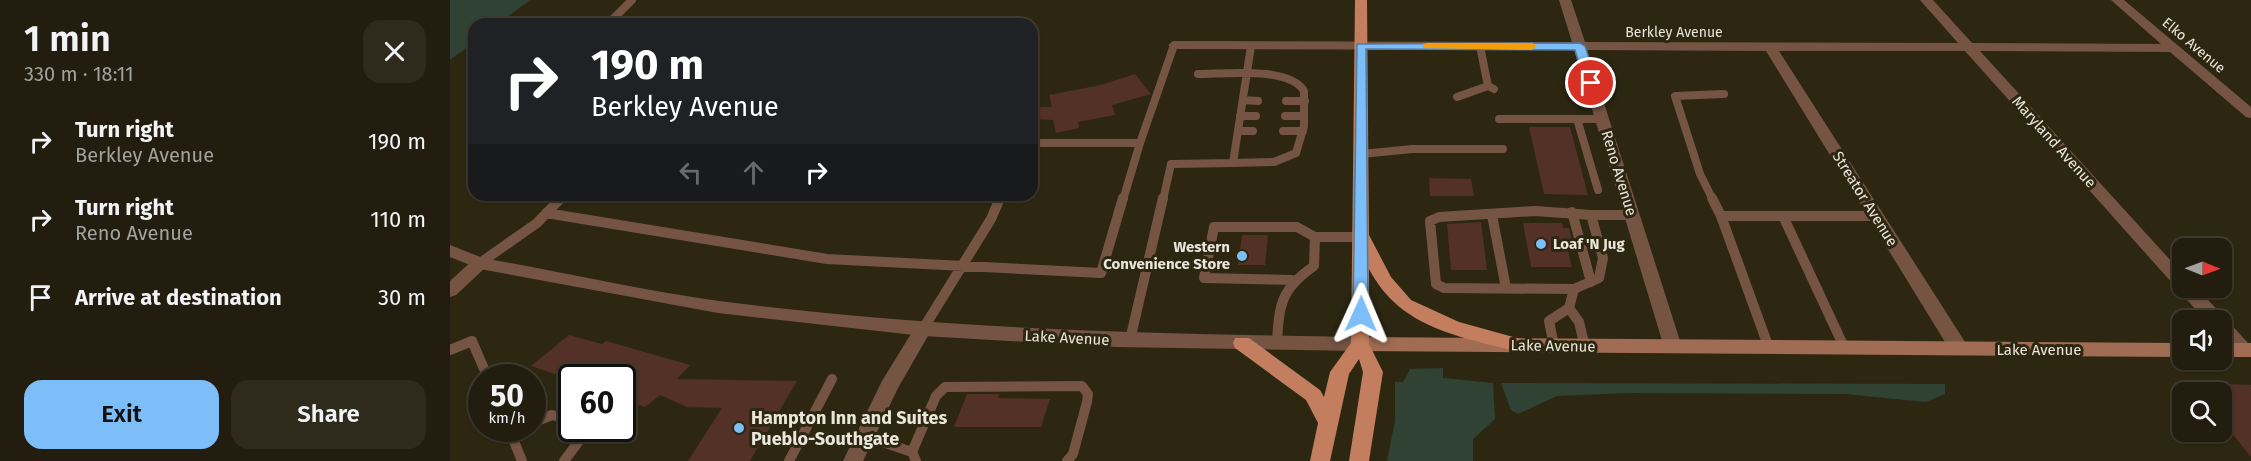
<!DOCTYPE html>
<meta charset="utf-8">
<style>
body{margin:0;font-family:"Fira Sans",sans-serif;background:#2e2a1c;color:#f1f3f6;height:100vh;display:flex;flex-direction:column;font-size:22px;white-space:nowrap}
*{box-sizing:border-box;margin:0}
p{font-size:20px;color:#a2a29e}
.icon{flex:none;width:33px;height:33px;fill:none;stroke:currentColor;stroke-width:2;stroke-linecap:round;stroke-linejoin:round}
.map{position:relative;flex:1;overflow:hidden}
.drawer{display:flex;flex-direction:column;background:#221d0e;width:450px}
.drawer>*{flex:none}
.top-card{position:absolute;left:18px;top:18px;width:570px;height:183px;border-radius:18px;box-shadow:0 2px 4px #0004,0 0 0 2px #3f3b2e;background:#202124;color:#fff;overflow:hidden}
.needle{width:39px;rotate:91deg}
.controls{position:absolute;left:1722px;top:238px;display:grid;gap:12px}
.controls a{display:grid;place-items:center;width:60px;height:60px;border-radius:12px;background:#221d0e;box-shadow:0 2px 4px #0004,0 0 0 2px #3f3b2e;font-size:30px}
.speed{position:absolute;left:18px;top:364px;display:flex;gap:12px;font-size:30px;font-weight:700;text-align:center}
.speed>*{display:grid;place-content:center;width:78px;height:78px;border-radius:50%;background:#221d0e;box-shadow:0 2px 4px #0004,0 0 0 2px #3f3b2e;line-height:1}
.speed small{font-size:15px;font-weight:400}
.speed .limit{border:3px solid #111;border-radius:9px;background:#fff;color:#111}
.pin{position:absolute;display:grid;place-items:center;width:51px;height:51px;color:#fff;margin:-26px;border:3px solid #fff;border-radius:50%;box-shadow:0 2px 6px #0007}
.me{position:absolute;width:66px;margin:-33px;rotate:1deg;stroke-linejoin:round;filter:drop-shadow(0 0 4px #0008)}
.turn{display:flex;align-items:center;gap:21px;height:126px;padding:0 24px;font-size:27px}
.turn .icon{width:78px;height:78px;stroke-width:2.5}
.turn b{display:block;font-size:42px;line-height:51px}
.lanes{display:flex;align-items:center;height:57px;padding:0 24px;background:#0003;justify-content:center;gap:30px;direction:ltr}
.lanes .off{opacity:.35}
.round{display:grid;place-items:center;flex:none;width:63px;height:63px;border-radius:18px;background:#2e2a1c}
.summary{display:flex;align-items:center;justify-content:space-between;height:102px;padding:0 24px}
h1{font-size:36px;font-weight:600;line-height:45px}
.button{display:flex;gap:12px;margin-top:auto;padding:12px 24px}
.button a{flex:1;height:69px;border-radius:18px;background:#7dbef9;color:#111;font-size:24px;font-weight:600;line-height:69px;text-align:center}
.button a+a{background:#2e2a1c;color:#f1f3f6}
ul{padding:0;list-style:none}
li{display:flex;align-items:center;gap:18px;height:78px;padding:0 24px}
li div{flex:1}
li b{display:block;font-size:22px}
li em{font-style:normal}
main{display:flex;flex:1;min-height:0}
.map>svg:first-child{display:block}
</style>
<main>
<section class="drawer">
<div class="summary"><div><h1>1 min</h1><p>330 m · 18:11</p></div><a class="round"><svg class="icon" aria-label="close" viewBox="0 0 24 24"><path d="M6 6l12 12M18 6L6 18"/></svg></a></div>
<ul>
<li><svg class="icon" aria-label="right" viewBox="0 0 24 24"><path d="M7 20v-9h11M14 6l5 5-5 5"/></svg><div><b>Turn right</b><p>Berkley Avenue</p></div><em>190 m</em></li>
<li><svg class="icon" aria-label="right" viewBox="0 0 24 24"><path d="M7 20v-9h11M14 6l5 5-5 5"/></svg><div><b>Turn right</b><p>Reno Avenue</p></div><em>110 m</em></li>
<li><svg class="icon" aria-label="arrive" viewBox="0 0 24 24"><path d="M6 21V4h12l-3 4 3 4H6"/></svg><div><b>Arrive at destination</b></div><em>30 m</em></li>
</ul>
<div class="button"><a>Exit</a><a>Share</a></div>
</section>
<div class="map">
<svg width="1801" height="461" viewBox="0 0 1801 461">
<rect width="100%" height="100%" fill="#2d2712"/>
<path fill="#304233" d="M 0,0 L 80,0 L 48,24 L 24,24 L 24,42 L 0,60 Z
M 993,368 L 993,378 L 1043,383 L 1045,419 L 1023,439 L 1023,461 L 937,461 L 945,421 L 945,382 L 953,382 L 960,369 Z
M 1051,383 L 1495,384 L 1495,394 L 1476,402 L 1395,394 L 1179,393 L 1107,396 L 1068,414 L 1061,410 Z"/>
<path fill="#533126" d="M 685,74 L 701,94 L 662,105 L 665,115 L 628,122 L 629,128 L 606,133 L 603,120 L 582,119 L 582,107 L 602,107 L 599,95 L 651,85 Z
M 1079,127 L 1120,127 L 1138,195 L 1094,194 Z
M 979,178 L 1021,179 L 1024,196 L 980,196 Z
M 1031,222 L 1037,270 L 1001,270 L 997,224 Z
M 1073,223 L 1112,223 L 1113,228 L 1119,228 L 1125,251 L 1118,251 L 1122,267 L 1081,267 Z
M 792,235 L 818,235 L 815,265 L 788,265 Z
M 119,335 L 152,344 L 156,341 L 240,365 L 227,379 L 347,381 L 300,461 L 238,461 L 272,408 L 237,407 L 210,395 L 195,407 L 172,400 L 172,378 L 116,378 L 81,366 Z
M 1772,384 L 1801,385 L 1801,457 L 1772,421 Z
M 517,394 L 549,394 L 548,398 L 600,399 L 591,427 L 504,427 Z"/>
<g fill="none" stroke-linecap="round" stroke-linejoin="round">
<path stroke="#755444" stroke-width="8" d="M 158,24 L 182,0
M 1030,46 L 1038,86 L 1044,89
M 748,74 C 774,74 839,66 854,91 L 854,126 L 846,153 L 824,162 L 783,163
M 1007,97 L 1038,86
M 793,100 L 808,101
M 836,101 L 855,101
M 790,116 L 806,116
M 835,116 L 854,116
M 1049,119 L 1152,119
M 1127,119 L 1148,190
M 788,131 L 803,131
M 833,131 L 853,131
M 582,143 L 690,143 L 724,45
M 911,154 L 963,149 L 1053,149
M 109,200 L 114,195
M 549,200 L 551,195
M 673,200 L 690,143
M 713,200 L 721,164 L 783,163 L 801,46
M 1263,200 L 1250,174 L 1225,96 L 1274,94"/>
<path stroke="#755444" stroke-width="10" d="M 1262,198 L 1271,216
M 1122,212 L 1141,282
M 96,213 L 377,259 L 651,273 L 673,198
M 1042,215 L 1056,288
M 1333,216 L 1395,349
M 30,263 L 87,223 L 111,198
M 842,280 L 754,278 L 764,227 L 847,227 L 865,237
M 1124,289 L 994,288 L 986,284 L 980,221 L 989,217 L 1085,211 L 1141,215
M 1119,308 L 1124,289 L 1149,278 L 1153,258 L 1141,215 L 1182,215
M 473,329 L 541,219 L 550,198
M 680,340 L 713,198
M 827,343 C 829,304 831,289 864,266 L 865,237 L 912,237
M 1104,346 L 1099,321 L 1119,308 L 1129,322 L 1135,347
M 1319,348 L 1271,216 L 1426,216
M 0,350 L 22,341 L 38,378
M 82,423 L 102,415 L 122,420
M 59,429 L 72,461
M 415,436 L 462,452 L 466,461
M 462,452 L 486,396 L 495,387 L 632,386 L 638,394 L 637,402 L 623,454 L 617,461
M 114,461 L 138,429
M 339,461 L 382,379"/>
<path fill="#755444" fill-rule="evenodd" d="M 1109,0 L 1121,0 L 1135,42 L 1508,43 L 1470,0 L 1483,0 L 1522,43 L 1711,44 L 1661,0 L 1674,0 L 1801,107 L 1801,118 L 1796,117 L 1720,52 L 1530,51 L 1732,273 L 1732,288 L 1747,288 L 1800,345 L 1801,353 L 1793,357 L 1786,355 L 1772,338 L 1772,321 L 1756,321 L 1515,51 L 1329,51 L 1517,345 L 1519,350 L 1517,355 L 1503,355 L 1316,51 L 1137,50 L 1232,347 L 1230,352 L 1216,352 L 1214,347 L 1124,50 L 724,49 L 718,45 L 724,41 L 1122,42 Z
M 30,257 L 36,259 L 39,263 L 36,267 L 6,295 L 0,297 L 0,281 L 24,259 Z
M 473,322 L 479,324 L 482,329 L 448,388 L 413,461 L 393,461 L 432,381 L 467,324 Z"/>
<path fill="#755444" fill-rule="evenodd" d="M 0,245 L 33,258 C 112,272 190,290 269,301 C 482,329 696,334 910,337 L 917,339 L 919,344 L 917,349 L 910,351 L 666,347 L 473,336 L 268,313 L 30,269 L 0,257 Z"/>
<path fill="#a06c53" fill-rule="evenodd" d="M 910,337 L 1732,343 L 1732,357 L 910,351 L 903,349 L 901,344 L 903,339 Z
M 1772,343 L 1801,343 L 1801,357 L 1772,357 Z"/>
<path fill="#c27e5e" fill-rule="evenodd" d="M 905,0 L 917,0 L 919,235 L 941,277 L 961,300 L 1009,322 L 1078,341 L 1080,346 L 1078,351 L 1071,353 C 1011,336 951,330 919,269 L 919,344 L 933,372 L 919,461 L 899,461 L 913,372 L 909,359 L 899,374 L 880,461 L 860,461 L 868,423 L 856,400 L 785,348 L 783,343 L 785,338 L 799,338 L 870,390 L 874,397 L 880,372 L 901,343 Z"/>
</g>
<path fill="#7dbef9" stroke="#517ca2" stroke-width="1.5" d="M 1130,43 L 1135,46 L 1147,83 L 1145,85 L 1135,83 L 1125,50 L 916,49 L 918,314 L 911,319 L 906,318 L 903,314 L 907,44 Z"/>
<path fill="#f59e0b" d="M 977,43 L 1082,43 L 1087,46 L 1082,50 L 973,48 L 973,44 Z"/>
<g fill="#7dbef9" stroke="#2d2712" stroke-width="2">
<circle cx="1091" cy="244" r="6"/>
<circle cx="792" cy="256" r="6"/>
<circle cx="289" cy="428" r="6"/>
</g>
<g text-anchor="middle" stroke-width="6" stroke-linejoin="round" paint-order="stroke">
<g font-size="14" fill="#eae6d9" stroke="#2d2712">
<text x="1224" y="37">Berkley Avenue</text>
<text transform="translate(1744 45) rotate(40)" y="5">Elko Avenue</text>
</g>
<g font-size="15" fill="#eae6d9" stroke="#2d2712">
<text transform="translate(1604 142) rotate(48)" y="5">Maryland Avenue</text>
<text transform="translate(1169 173) rotate(73)" y="5">Reno Avenue</text>
<text transform="translate(1415 199) rotate(58)" y="5">Streator Avenue</text>
<text transform="translate(617 338) rotate(3)" y="5">Lake Avenue</text>
<text transform="translate(1103 346) rotate(1)" y="5">Lake Avenue</text>
<text x="1589" y="355">Lake Avenue</text>
</g>
<g font-size="15" font-weight="bold" fill="#eae6d9" stroke="#2d2712" text-anchor="start">
<text x="1103" y="249">Loaf 'N Jug</text>
<text x="780" y="252" text-anchor="end">Western<tspan x="780" dy="17">Convenience Store</tspan></text>
</g>
<g font-size="18" font-weight="bold" fill="#eae6d9" stroke="#2d2712" text-anchor="start">
<text x="301" y="424">Hampton Inn and Suites<tspan x="301" dy="21">Pueblo-Southgate</tspan></text>
</g>
</g>
</svg>
<div class="controls">
<a><svg class="needle" viewBox="-14 -14 28 28"><path d="M0-13l5 13h-10z" fill="#e53935"/><path d="M0 13l5-13h-10z" fill="#a2a29e"/></svg></a>
<a><svg class="icon" aria-label="sound" viewBox="0 0 24 24"><path d="M4 9h4l5-4v14l-5-4H4zM17 9q2 3 0 6"/></svg></a>
<a><svg class="icon" aria-label="search" viewBox="0 0 24 24"><circle cx="10" cy="10" r="6"/><path d="M15 15l6 6"/></svg></a>
</div>
<div class="speed"><div>50<small>km/h</small></div><div class="limit">60</div></div>
<div class="pin" style="left:1141px;top:83px;background:#d93025"><svg class="icon" aria-label="arrive" viewBox="0 0 24 24"><path d="M6 21V4h12l-3 4 3 4H6"/></svg></div>
<svg class="me" style="left:911px;top:314px" viewBox="-20 -20 40 40"><path d="M0-17L14 15 0 8-14 15z" fill="#7dbef9" stroke="#fff" stroke-width="4"/></svg>
<div class="top-card">
<div class="turn"><svg class="icon" aria-label="right" viewBox="0 0 24 24"><path d="M7 20v-9h11M14 6l5 5-5 5"/></svg><div><b>190 m</b>Berkley Avenue</div></div>
<div class="lanes"><svg class="icon off" aria-label="left" viewBox="0 0 24 24"><path d="M17 20v-9H6M10 6l-5 5 5 5"/></svg><svg class="icon off" aria-label="ahead" viewBox="0 0 24 24"><path d="M12 20V5M6 11l6-6 6 6"/></svg><svg class="icon" aria-label="right" viewBox="0 0 24 24"><path d="M7 20v-9h11M14 6l5 5-5 5"/></svg></div>
</div>
</div>
</main>
